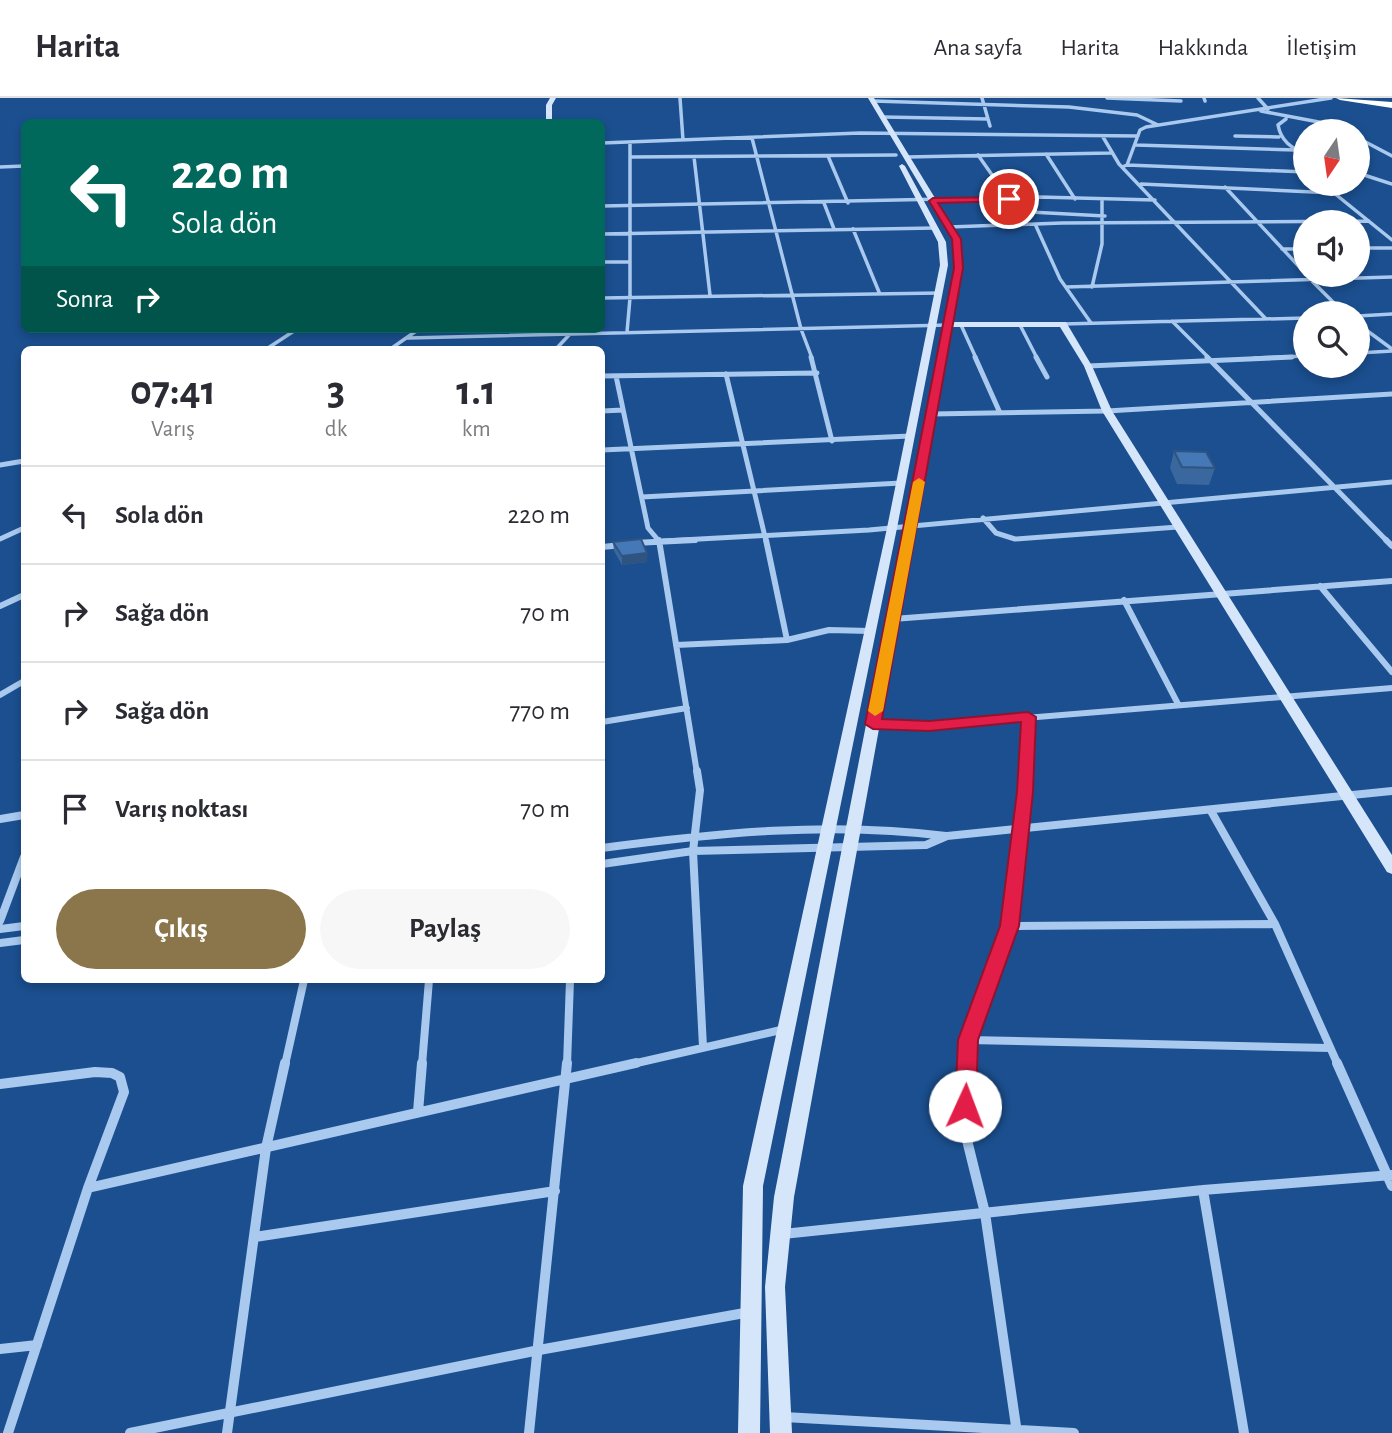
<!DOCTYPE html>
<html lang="tr">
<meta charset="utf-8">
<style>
body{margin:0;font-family:"Alegreya Sans",sans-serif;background:#f7f7f7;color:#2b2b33;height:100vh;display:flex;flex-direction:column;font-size:26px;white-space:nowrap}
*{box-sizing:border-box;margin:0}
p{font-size:23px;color:#7c7c81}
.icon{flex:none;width:38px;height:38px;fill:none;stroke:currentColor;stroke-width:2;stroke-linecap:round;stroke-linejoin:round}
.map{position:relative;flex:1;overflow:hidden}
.sheet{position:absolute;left:21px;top:248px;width:584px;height:637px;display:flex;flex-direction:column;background:#fff;border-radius:10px;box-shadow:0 4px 10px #0003}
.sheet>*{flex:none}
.banner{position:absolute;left:21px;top:21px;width:584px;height:214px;border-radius:10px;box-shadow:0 4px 10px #0003;background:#00695c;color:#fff;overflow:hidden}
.needle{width:46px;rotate:193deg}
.controls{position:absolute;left:1293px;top:21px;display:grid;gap:14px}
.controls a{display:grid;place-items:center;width:77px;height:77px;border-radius:50%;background:#fff;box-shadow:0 4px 10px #0003;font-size:35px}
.pin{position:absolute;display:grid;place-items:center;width:60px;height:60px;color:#fff;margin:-30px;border:4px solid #fff;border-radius:50%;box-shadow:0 2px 7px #0007}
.me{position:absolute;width:77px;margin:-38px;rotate:2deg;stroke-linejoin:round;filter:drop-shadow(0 0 5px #0008)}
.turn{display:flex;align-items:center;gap:24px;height:147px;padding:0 35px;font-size:32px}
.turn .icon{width:91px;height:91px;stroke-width:2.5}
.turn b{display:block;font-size:49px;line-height:60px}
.then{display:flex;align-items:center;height:66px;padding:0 35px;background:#0003;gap:14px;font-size:26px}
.eta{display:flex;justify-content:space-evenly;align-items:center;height:119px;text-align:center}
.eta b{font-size:42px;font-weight:700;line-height:49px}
.action{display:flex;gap:14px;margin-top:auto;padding:14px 35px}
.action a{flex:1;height:80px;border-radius:42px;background:#8a764a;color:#fff;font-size:28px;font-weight:700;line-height:80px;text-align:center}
.action a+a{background:#f7f7f7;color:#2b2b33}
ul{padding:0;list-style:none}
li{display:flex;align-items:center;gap:21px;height:98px;padding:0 35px;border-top:2px solid #e1e1e2}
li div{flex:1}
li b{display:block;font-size:26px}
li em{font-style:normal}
header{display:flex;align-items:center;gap:42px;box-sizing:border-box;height:98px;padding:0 35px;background:#fff;border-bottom:2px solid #e1e1e2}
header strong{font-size:33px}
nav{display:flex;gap:38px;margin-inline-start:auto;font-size:24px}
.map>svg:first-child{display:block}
</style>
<header>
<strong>Harita</strong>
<nav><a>Ana sayfa</a><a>Harita</a><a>Hakkında</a><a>İletişim</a></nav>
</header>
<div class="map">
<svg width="1392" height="1335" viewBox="0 0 1392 1335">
<rect width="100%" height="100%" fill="#1b4f8f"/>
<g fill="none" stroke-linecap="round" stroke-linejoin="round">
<path stroke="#a9c9ee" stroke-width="3.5" d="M 680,0 L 683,42
M 982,0 L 990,28
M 1107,0 L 1181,3
M 1204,0 L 1205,3
M 1258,0 L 1268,11
M 873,3 L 1069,9 L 1137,17 L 1158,27
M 1261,13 L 1324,25 L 1344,33
M 883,19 L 988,21
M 1286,21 L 1278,27 C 1281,43 1291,50 1306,56
M 1235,38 L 1279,39
M 1103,39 L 1119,66 L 1266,221
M 752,40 L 801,231 L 812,260
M 1358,40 L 1392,58
M 602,45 L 860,35 L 1138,38
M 1136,47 L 1295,52
M 1046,56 L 1075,101
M 978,57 L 1009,101
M 828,58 L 848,105
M 630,59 L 896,57
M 694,59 L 710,197
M 907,59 L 1111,55
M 1127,67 L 1306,74
M 0,69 L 24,68
M 1122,69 L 1127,67 L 1140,32 L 1146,29 L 1331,0
M 1358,75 L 1392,86
M 1141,86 L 1334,95 L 1392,142
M 1225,89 L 1306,176
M 988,102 L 996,110 L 1013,113 L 1105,118
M 824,105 L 834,131
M 602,108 L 1039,99 L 1155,102
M 1036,128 L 1060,181 L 1091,225
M 949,129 L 1062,125 L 1369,123
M 853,131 L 879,194
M 602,136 L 935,130
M 1358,150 L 1392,150
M 1282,151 L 1306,151
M 602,164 L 630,164
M 1310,181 L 1344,215
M 1066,189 L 1392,179
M 1092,189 L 1102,146 L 1102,102
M 602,200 L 939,195
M 1358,218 L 1392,216
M 1172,223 L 1209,260
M 1063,226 L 1306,220
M 1358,226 L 1392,251
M 961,227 L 976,260
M 1020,227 L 1037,260
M 627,234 L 630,200 L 630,44
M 408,240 L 949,227
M 273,252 L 268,250 L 297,231
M 389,252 L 419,231
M 555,252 L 570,236
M 1358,255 L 1392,253
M 1254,260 L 1306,258"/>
<path stroke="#a9c9ee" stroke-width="5" d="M 811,259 L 832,343
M 975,259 L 1000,315
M 1036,259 L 1047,279
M 1207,259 L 1387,443
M 1088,268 L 1292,259
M 726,276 L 766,443
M 602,278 L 817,275
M 616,278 L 648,430 L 659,443
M 602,313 L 623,312
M 932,316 L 1107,313 L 1392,296
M 602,352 L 910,338
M 0,367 L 24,363
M 642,399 L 901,385
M 983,420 L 996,435 L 1015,441 L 1178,429
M 0,441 L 24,430
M 663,443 L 869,432 L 1392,384"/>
<path stroke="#a9c9ee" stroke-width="6" d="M 659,442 L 697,675
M 766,442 L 787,542
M 1386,442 L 1392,448
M 634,445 L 695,442
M 602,449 L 622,447
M 1320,488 L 1392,574
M 1124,502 L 1178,606
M 0,508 L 24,497
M 893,521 L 1392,483
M 676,547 L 787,542 L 829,532 L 870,533
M 0,597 L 24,583
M 602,624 L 687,610
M 873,626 L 929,628 L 1392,590
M 1026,675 L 1028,619"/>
<path stroke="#a9c9ee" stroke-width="8" d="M 697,673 L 700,692 L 693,753 L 703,949
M 1211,713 L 1275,826 L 1338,967
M 0,721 L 24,717
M 602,750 C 717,735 830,723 946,738
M 602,766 L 693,753 L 926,747 L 947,738 L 1392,693
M 0,823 L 24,759
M 1010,828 L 1275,826
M 0,831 L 24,828
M 0,845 L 24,842
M 968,942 L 1330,950
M 285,967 L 304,882
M 422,967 L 429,882
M 567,967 L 570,882
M 628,967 L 785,931
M 967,967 L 968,942 L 1010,828 L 1026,673"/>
<path stroke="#a9c9ee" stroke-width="10" d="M 967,965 L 964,1030 L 985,1115 L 1017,1335
M 1337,965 L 1392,1088
M 0,986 L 95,974 L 112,975 L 120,979 L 124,994 L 88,1090 L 8,1335
M 418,1014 L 422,965
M 88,1090 L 636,965
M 1203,1092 L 1244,1335
M 783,1136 L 1203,1092 L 1392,1077
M 255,1139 L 555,1093
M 0,1251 L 37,1247
M 784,1319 L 1074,1335
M 130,1335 L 539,1252 L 750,1214
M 227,1335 L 266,1050 L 285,965
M 529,1335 L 567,965"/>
<path fill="#d6e6fa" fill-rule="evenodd" d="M 550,0 L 556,0 L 552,7 L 552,24 L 546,24 L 546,7 Z
M 868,0 L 874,0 L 960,141 L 963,170 L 953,224 L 1066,224 L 1092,268 L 1112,313 L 1392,757 L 1392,776 L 1387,774 L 1102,313 L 1084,268 L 1060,229 L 952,229 L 794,1099 L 785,1189 L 792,1335 L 770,1335 L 765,1189 L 774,1099 L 955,170 L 952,141 Z
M 902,66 L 905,68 L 946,144 L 948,167 L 897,430 L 763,1088 L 760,1335 L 738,1335 L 743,1088 L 887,430 L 940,167 L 938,144 L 899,68 Z"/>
<path fill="#fff" fill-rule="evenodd" d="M 1336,0 L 1392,4 L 1392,10 L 1340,2 Z"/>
</g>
<path fill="#3a679d" d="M 1174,353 L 1215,370 L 1209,387 L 1177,386 L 1170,370 Z
M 613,444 L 647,464 L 622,467 L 614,453 Z"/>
<path fill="#305480" d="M 647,455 L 647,464 L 622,467 L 622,458 Z"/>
<path fill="#4478b7" stroke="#305480" stroke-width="2" d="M 1174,353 L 1206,354 L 1215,370 L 1182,369 Z
M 641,441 L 647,455 L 622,458 L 613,444 Z"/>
<path fill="#e11d48" stroke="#92132f" stroke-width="2" d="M 1009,99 L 1011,103 L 938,105 L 961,141 L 963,170 L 882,621 L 929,623 L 1028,614 L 1036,619 L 1033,694 L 1019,828 L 978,942 L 976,1008 L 972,1014 L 965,1017 L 958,1014 L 955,1008 L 958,942 L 1000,828 L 1017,694 L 1021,624 L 929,633 L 873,631 L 865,626 L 954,170 L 952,141 L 929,103 L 933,100 Z"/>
<path fill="#f59e0b" d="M 919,380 L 925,384 L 883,613 L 875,618 L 868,613 L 913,384 Z"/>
</svg>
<div class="controls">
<a><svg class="needle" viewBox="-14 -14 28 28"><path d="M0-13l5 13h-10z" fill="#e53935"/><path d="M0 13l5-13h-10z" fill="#7c7c81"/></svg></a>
<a><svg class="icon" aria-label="sound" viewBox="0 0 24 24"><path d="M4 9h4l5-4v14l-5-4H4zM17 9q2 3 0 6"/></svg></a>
<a><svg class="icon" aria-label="search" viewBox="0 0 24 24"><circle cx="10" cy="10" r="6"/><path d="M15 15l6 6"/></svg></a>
</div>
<div class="pin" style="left:1009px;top:101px;background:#d93025"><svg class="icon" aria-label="arrive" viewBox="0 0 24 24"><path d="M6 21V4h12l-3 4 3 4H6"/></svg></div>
<svg class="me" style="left:965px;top:1008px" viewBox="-20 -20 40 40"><circle r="19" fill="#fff"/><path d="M0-13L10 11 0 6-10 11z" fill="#e11d48"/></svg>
<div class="banner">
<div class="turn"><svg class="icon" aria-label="left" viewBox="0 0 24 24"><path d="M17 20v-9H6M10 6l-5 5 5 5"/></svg><div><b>220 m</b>Sola dön</div></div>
<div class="then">Sonra<svg class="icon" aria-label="right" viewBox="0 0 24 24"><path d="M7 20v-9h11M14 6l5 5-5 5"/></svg></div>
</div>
<section class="sheet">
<div class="eta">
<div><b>07:41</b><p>Varış</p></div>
<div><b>3</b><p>dk</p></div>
<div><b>1.1</b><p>km</p></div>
</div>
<ul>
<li><svg class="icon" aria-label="left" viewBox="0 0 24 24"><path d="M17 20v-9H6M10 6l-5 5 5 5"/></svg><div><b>Sola dön</b></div><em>220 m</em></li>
<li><svg class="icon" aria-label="right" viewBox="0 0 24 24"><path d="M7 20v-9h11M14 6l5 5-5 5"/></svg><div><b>Sağa dön</b></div><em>70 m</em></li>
<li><svg class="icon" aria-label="right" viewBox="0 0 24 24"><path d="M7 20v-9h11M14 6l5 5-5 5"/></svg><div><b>Sağa dön</b></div><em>770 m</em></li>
<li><svg class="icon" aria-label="arrive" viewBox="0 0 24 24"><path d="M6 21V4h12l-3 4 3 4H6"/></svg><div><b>Varış noktası</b></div><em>70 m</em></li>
</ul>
<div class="action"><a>Çıkış</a><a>Paylaş</a></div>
</section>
</div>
